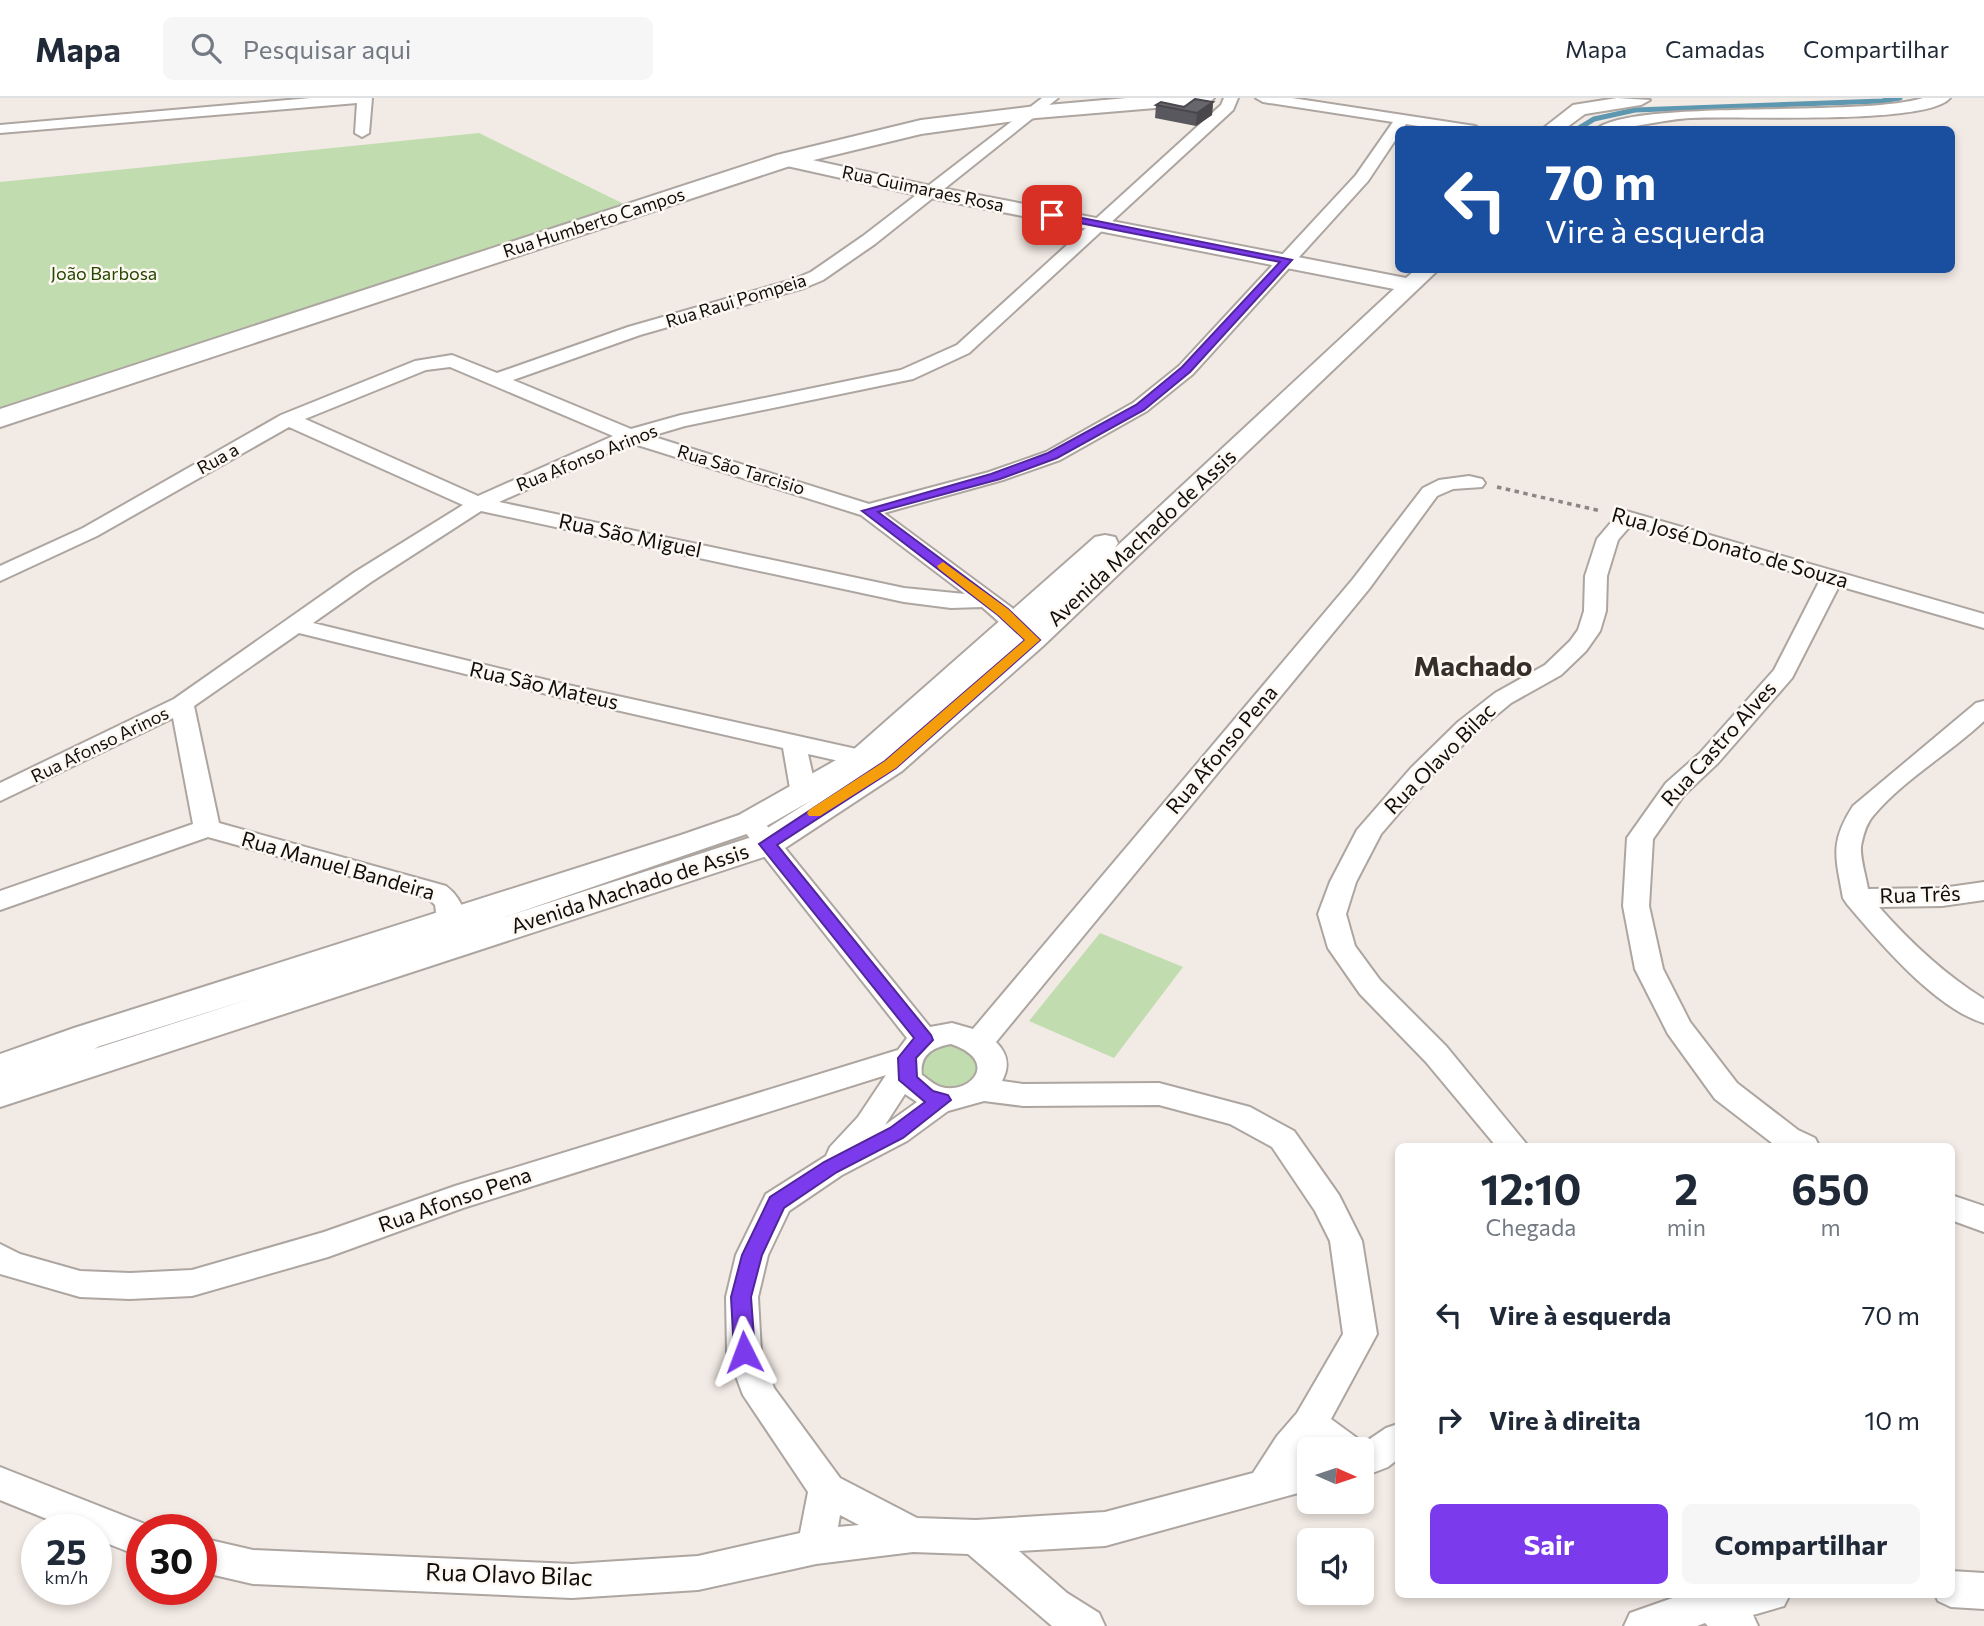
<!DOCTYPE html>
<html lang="pt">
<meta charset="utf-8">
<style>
body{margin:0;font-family:Commissioner,sans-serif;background:#f6f6f7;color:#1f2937;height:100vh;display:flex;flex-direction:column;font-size:26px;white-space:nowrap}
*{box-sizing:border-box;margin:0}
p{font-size:23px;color:#747a83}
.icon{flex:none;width:38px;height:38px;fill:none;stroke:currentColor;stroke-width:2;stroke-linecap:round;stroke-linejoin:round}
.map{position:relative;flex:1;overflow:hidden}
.sheet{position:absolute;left:1395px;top:1045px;width:560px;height:455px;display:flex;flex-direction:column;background:#fff;border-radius:10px;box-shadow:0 4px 10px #0003}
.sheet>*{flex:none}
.banner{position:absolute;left:1395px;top:28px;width:560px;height:147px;border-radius:10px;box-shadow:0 4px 10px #0003;background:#1a4fa0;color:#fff;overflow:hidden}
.needle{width:46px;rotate:93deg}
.controls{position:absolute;left:1297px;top:1339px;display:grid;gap:14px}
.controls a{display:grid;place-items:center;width:77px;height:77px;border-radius:10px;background:#fff;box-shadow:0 4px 10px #0003;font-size:35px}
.speed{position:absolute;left:21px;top:1416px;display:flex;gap:14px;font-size:35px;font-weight:700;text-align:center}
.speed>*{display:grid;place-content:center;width:91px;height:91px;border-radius:50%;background:#fff;box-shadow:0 4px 10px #0003;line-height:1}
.speed small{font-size:18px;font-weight:400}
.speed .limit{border:10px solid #d22;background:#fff;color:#111}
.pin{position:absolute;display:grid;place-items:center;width:60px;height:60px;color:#fff;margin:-30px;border-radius:14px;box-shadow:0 4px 10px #0006}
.me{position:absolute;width:77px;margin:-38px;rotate:357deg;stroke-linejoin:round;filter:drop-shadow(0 0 5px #0008)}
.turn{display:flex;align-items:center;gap:24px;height:147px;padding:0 35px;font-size:32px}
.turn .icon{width:91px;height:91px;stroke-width:2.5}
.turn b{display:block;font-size:49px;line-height:60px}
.eta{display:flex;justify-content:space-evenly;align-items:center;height:119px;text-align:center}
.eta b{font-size:42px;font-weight:700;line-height:49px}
.action{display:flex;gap:14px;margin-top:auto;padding:14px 35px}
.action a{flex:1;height:80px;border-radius:10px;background:#7c3aed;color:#fff;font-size:28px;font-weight:700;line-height:80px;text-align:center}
.action a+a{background:#f6f6f7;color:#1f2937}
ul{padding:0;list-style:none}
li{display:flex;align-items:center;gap:21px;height:105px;padding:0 35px}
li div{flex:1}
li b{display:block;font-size:26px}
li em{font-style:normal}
header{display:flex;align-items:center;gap:42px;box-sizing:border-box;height:98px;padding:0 35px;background:#fff;border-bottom:2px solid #e0e1e3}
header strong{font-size:33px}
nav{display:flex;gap:38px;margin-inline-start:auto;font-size:24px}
.search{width:490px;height:63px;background:#f6f6f7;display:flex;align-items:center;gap:18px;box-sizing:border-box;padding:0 24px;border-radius:10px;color:#747a83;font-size:26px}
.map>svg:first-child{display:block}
</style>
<header>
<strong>Mapa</strong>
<div class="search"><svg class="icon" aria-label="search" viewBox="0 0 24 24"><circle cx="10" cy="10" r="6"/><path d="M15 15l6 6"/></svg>Pesquisar aqui</div>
<nav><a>Mapa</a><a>Camadas</a><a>Compartilhar</a></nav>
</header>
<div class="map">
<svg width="1984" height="1528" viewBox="0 0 1984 1528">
<rect width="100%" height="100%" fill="#f2eae4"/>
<path fill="#c1ddaf" d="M 479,35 L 626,107 L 0,320 L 0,84 Z
M 1100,835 L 1183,869 L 1114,960 L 1029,923 Z
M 952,944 L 984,964 L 965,993 L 923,987 L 916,963 L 921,955 Z"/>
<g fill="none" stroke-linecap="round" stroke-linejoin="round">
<path stroke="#5d97b0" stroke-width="5" d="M 1576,32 L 1594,21 L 1635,12 L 1882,3 L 1900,0"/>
<g stroke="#ada5a0" stroke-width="4">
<path id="minor" d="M 311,0 L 372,0 L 369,35 L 362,39 L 355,35 L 357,5 L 0,35 L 0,27 Z
M 1042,0 L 1058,0 L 875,146 L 823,182 L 804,190 L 640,237 L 513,282 L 631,331 L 681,317 L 901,272 L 957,247 L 1221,7 L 1224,0 L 1238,0 L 1233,12 L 969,255 L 913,281 L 685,328 L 651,338 L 869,406 L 989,374 L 1046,354 L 1133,305 L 1179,268 L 1356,77 L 1393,24 L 1263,4 L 1256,0 L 1292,0 L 1475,28 L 1482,32 L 1442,32 L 1406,26 L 1402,32 L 1398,32 L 1398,38 L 1368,83 L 1193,276 L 1147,313 L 1060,362 L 1003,382 L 884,415 L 1011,509 L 1040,536 L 1043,541 L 1040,546 L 1024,546 L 982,509 L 951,510 L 904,504 L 481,413 L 371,484 L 313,525 L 559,585 L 879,656 L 888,659 L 891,664 L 888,669 L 879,672 L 808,656 L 817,696 L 813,702 L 804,704 L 795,702 L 791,696 L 783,650 L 559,599 L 299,535 L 194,608 L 219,725 L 446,788 C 465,802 473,830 460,852 L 450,854 L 440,852 C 433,840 438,821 435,807 L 428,800 L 208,739 L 0,812 L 0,793 L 193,726 L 173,620 L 0,703 L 0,685 L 174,601 L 355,474 L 463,407 L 289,329 L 97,438 L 0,483 L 0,468 L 83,430 L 281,317 L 415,263 L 452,257 L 497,275 L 628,229 L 792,182 L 811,174 L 863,138 ZM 450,269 L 613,338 L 478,398 L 305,321 L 426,272 ZM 631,345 L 861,417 L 965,496 L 904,490 L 499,404 Z
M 1469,378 L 1482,381 L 1485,385 L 1482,389 L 1453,391 L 1437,398 L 1369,491 L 996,944 C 1008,956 1010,968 1002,983 L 1023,986 L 1159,985 L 1250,1009 L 1294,1033 L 1339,1097 L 1362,1143 L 1377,1236 L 1331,1321 L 1357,1340 L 1361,1347 L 1386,1330 L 1398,1326 L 1398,1361 L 1388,1369 L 1362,1379 L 1362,1351 L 1317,1351 L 1312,1348 L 1300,1362 L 1309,1360 L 1309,1392 L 1105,1448 L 1019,1453 L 1067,1495 L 1099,1515 L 1105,1528 L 1052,1528 L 968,1456 L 913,1454 L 816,1466 L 698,1492 L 572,1500 L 253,1486 L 201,1474 L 201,1440 L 253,1452 L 572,1466 L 698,1458 L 800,1435 L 808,1394 L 743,1297 L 727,1254 L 726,1199 L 736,1157 L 766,1096 L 826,1058 L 830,1049 L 858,1019 L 886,977 L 463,1110 L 328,1159 L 192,1198 L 130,1201 L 80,1199 L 0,1176 L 0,1146 L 20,1156 L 80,1173 L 130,1175 L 192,1172 L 324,1134 L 455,1088 L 898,952 L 907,940 L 737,724 L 741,718 L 750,716 L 759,718 L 930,929 L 952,925 L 973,931 L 1353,481 L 1423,390 L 1439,382 ZM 951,946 C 1001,963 970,997 941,989 C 934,987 928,981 922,977 C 919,957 933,949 951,946 ZM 905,996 L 917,1004 L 885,1027 ZM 984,1003 L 1023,1008 L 1159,1007 L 1230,1026 L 1272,1049 L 1315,1113 L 1330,1143 L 1343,1236 L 1297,1315 L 1277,1338 L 1253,1375 L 1105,1414 L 976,1422 L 917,1420 L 840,1380 L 774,1290 L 761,1254 L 758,1199 L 768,1157 L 789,1113 L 842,1077 L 907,1043 L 948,1013 ZM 840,1417 L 859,1427 L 838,1429 Z
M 1626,413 L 1984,516 L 1984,530 L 1839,488 L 1792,580 L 1718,665 L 1684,697 L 1653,741 L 1649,808 L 1663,871 L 1690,924 L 1737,985 L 1798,1032 L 1815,1040 L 1819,1048 L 1776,1048 L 1715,1001 L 1668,936 L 1635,871 L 1623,808 L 1627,740 L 1666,685 L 1700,655 L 1774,572 L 1820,482 L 1631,427 L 1618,442 L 1607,478 L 1606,513 L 1600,533 L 1586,553 L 1561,577 L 1511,605 L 1476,634 L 1429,680 L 1381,736 L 1356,784 L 1346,816 L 1355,848 L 1380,882 L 1446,948 L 1528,1048 L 1496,1048 L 1426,964 L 1360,896 L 1328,850 L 1318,816 L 1330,784 L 1357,732 L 1411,670 L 1458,624 L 1495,595 L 1545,567 L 1570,543 L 1578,532 L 1584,513 L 1585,478 L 1597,441 L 1619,415 Z
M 1984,603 L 1984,623 C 1949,656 1904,681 1873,718 C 1866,726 1863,738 1861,748 C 1860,761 1866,778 1868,791 L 1942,790 L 1984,784 L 1984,802 L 1942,808 L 1879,809 C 1910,844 1944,876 1984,901 L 1984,925 C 1936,911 1879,844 1847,806 L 1843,800 C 1836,760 1829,745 1853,708 L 1976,605 Z
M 1951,1097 L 1984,1108 L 1984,1134 L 1951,1122 Z
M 0,1369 L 155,1430 L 142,1432 L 142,1459 L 96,1441 L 96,1432 L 74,1432 L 0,1402 Z
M 1951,1473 L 1984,1475 L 1984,1511 L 1951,1509 L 1938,1503 L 1935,1496 L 1951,1496 Z
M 1684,1496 L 1790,1496 L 1784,1508 L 1753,1517 L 1758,1528 L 1708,1528 L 1705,1525 L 1697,1528 L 1624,1528 L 1630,1515 Z"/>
</g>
<g stroke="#ada5a0" stroke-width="4">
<path id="tertiary" d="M 1617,0 L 1650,2 L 1641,7 L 1585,16 L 1563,32 L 1541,32 L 1573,7 Z
M 1923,0 L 1950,0 C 1927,28 1735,17 1690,20 C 1658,22 1627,32 1595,32 C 1631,0 1858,20 1923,0 Z
M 785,56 L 931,88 L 1406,180 L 1415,172 L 1438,172 L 1043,548 L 902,673 L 779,754 L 0,1009 L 0,956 L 74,930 L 681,737 L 739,717 L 852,653 L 1095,439 L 1105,437 L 1115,439 L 1118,445 L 1115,450 L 1394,191 L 931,100 L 778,66 L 775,62 L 778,58 ZM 812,702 L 755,738 L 502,820 L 761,731 ZM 253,900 L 94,951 L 100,948 Z"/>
</g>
<g stroke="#ada5a0" stroke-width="4">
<path id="secondary" d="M 1127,0 L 1214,0 L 1210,4 L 1203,6 L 1036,20 L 921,36 L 793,67 L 0,329 L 0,311 L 777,57 L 921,22 L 1036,8 Z"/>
</g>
<path stroke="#8c8783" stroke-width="3.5" stroke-dasharray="4.5 4.5" stroke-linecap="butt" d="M 1497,389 L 1601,413"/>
<use href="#minor" fill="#fff" fill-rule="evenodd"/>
<use href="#tertiary" fill="#fff" fill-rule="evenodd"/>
<use href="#secondary" fill="#fff" fill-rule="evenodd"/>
</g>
<path fill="#59585e" d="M 1213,4 L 1212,17 L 1196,28 L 1155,20 L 1156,7 L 1184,9 Z"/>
<path fill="#49474c" d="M 1213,4 L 1212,17 L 1196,28 L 1197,15 Z"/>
<path fill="#68666d" stroke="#49474c" stroke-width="2" d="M 1195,1 L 1213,4 L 1197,15 L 1156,7 L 1161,4 L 1184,9 Z"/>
<path fill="#7c3aed" stroke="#51269a" stroke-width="2" d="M 1052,114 L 1292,162 L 1190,274 L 1144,312 L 1057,360 L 1000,381 L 878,414 L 1008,511 L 1040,542 L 896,670 L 777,747 L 931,937 L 933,942 L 916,960 L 917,979 L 933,993 L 948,997 L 951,1002 L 903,1040 L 837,1074 L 784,1110 L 762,1157 L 751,1199 L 755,1254 L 752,1260 L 744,1263 L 737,1260 L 734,1254 L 731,1199 L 742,1157 L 770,1099 L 824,1064 L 890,1030 L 925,1004 L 899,982 L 898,960 L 914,940 L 759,746 L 885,663 L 1025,542 L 998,517 L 862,413 L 991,376 L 1048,355 L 1136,307 L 1182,269 L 1280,164 L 1049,119 L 1047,117 Z"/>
<path fill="#f59e0b" d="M 943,464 L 1008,511 L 1040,542 L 896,670 L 820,718 L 809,718 L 807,715 L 809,712 L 885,663 L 1025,542 L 998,517 L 939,471 L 937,468 Z"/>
<g text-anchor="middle" stroke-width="5" stroke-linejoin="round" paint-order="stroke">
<g font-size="18" fill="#100e0c" stroke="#fef8f3">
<text transform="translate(923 91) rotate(12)" y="6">Rua Guimaraes Rosa</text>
<text transform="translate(594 125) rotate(-18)" y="6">Rua Humberto Campos</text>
<text transform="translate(736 203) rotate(-17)" y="6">Rua Raui Pompeia</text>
<text transform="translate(587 360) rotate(-22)" y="6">Rua Afonso Arinos</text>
<text transform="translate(218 361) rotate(-29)" y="6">Rua a</text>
<text transform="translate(741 372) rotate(17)" y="6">Rua São Tarcisio</text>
<text transform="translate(100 647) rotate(-26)" y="6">Rua Afonso Arinos</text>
</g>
<g font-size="18" fill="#254701" stroke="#fef8f3">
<text x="104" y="182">João Barbosa</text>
</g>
<g font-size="21" fill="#100e0c" stroke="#fef8f3">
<text transform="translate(630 438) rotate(12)" y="7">Rua São Miguel</text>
<text transform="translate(1142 440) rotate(-43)" y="7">Avenida Machado de Assis</text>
<text transform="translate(1730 450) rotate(16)" y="7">Rua José Donato de Souza</text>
<text transform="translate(544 588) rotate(13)" y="7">Rua São Mateus</text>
<text transform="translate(1719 646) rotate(-48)" y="7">Rua Castro Alves</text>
<text transform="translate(1222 652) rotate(-50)" y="7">Rua Afonso Pena</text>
<text transform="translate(1440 661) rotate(-45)" y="7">Rua Olavo Bilac</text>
<text transform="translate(338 768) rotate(16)" y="7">Rua Manuel Bandeira</text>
<text transform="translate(630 791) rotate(-18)" y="7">Avenida Machado de Assis</text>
<text transform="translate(1920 797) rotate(-2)" y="7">Rua Três</text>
<text transform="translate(455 1102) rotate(-19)" y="7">Rua Afonso Pena</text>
</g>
<g font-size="24" fill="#100e0c" stroke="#fef8f3">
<text transform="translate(509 1477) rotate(2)" y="8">Rua Olavo Bilac</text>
</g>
<g font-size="28" font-weight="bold" fill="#352f2a" stroke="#fef8f3">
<text x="1473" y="578">Machado</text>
</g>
</g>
</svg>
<div class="controls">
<a><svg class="needle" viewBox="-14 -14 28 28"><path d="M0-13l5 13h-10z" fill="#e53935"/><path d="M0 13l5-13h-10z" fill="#747a83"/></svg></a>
<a><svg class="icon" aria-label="sound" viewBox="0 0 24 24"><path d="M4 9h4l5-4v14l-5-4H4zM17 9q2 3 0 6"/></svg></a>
</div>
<div class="speed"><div>25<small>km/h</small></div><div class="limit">30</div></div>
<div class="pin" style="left:1052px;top:117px;background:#d93025"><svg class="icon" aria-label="arrive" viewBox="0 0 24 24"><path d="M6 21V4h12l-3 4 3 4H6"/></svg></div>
<svg class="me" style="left:744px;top:1254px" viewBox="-20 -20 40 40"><path d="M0-17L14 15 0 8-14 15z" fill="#7c3aed" stroke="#fff" stroke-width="4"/></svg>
<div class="banner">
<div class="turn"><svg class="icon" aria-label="left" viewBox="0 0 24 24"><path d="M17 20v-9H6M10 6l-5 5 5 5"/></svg><div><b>70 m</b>Vire à esquerda</div></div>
</div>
<section class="sheet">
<div class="eta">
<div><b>12:10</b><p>Chegada</p></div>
<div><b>2</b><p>min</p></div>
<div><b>650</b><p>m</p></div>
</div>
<ul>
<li><svg class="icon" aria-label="left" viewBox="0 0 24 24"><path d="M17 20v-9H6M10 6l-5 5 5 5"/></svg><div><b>Vire à esquerda</b></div><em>70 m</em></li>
<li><svg class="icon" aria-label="right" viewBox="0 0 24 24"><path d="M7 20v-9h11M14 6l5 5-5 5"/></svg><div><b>Vire à direita</b></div><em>10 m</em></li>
</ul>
<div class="action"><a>Sair</a><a>Compartilhar</a></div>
</section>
</div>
